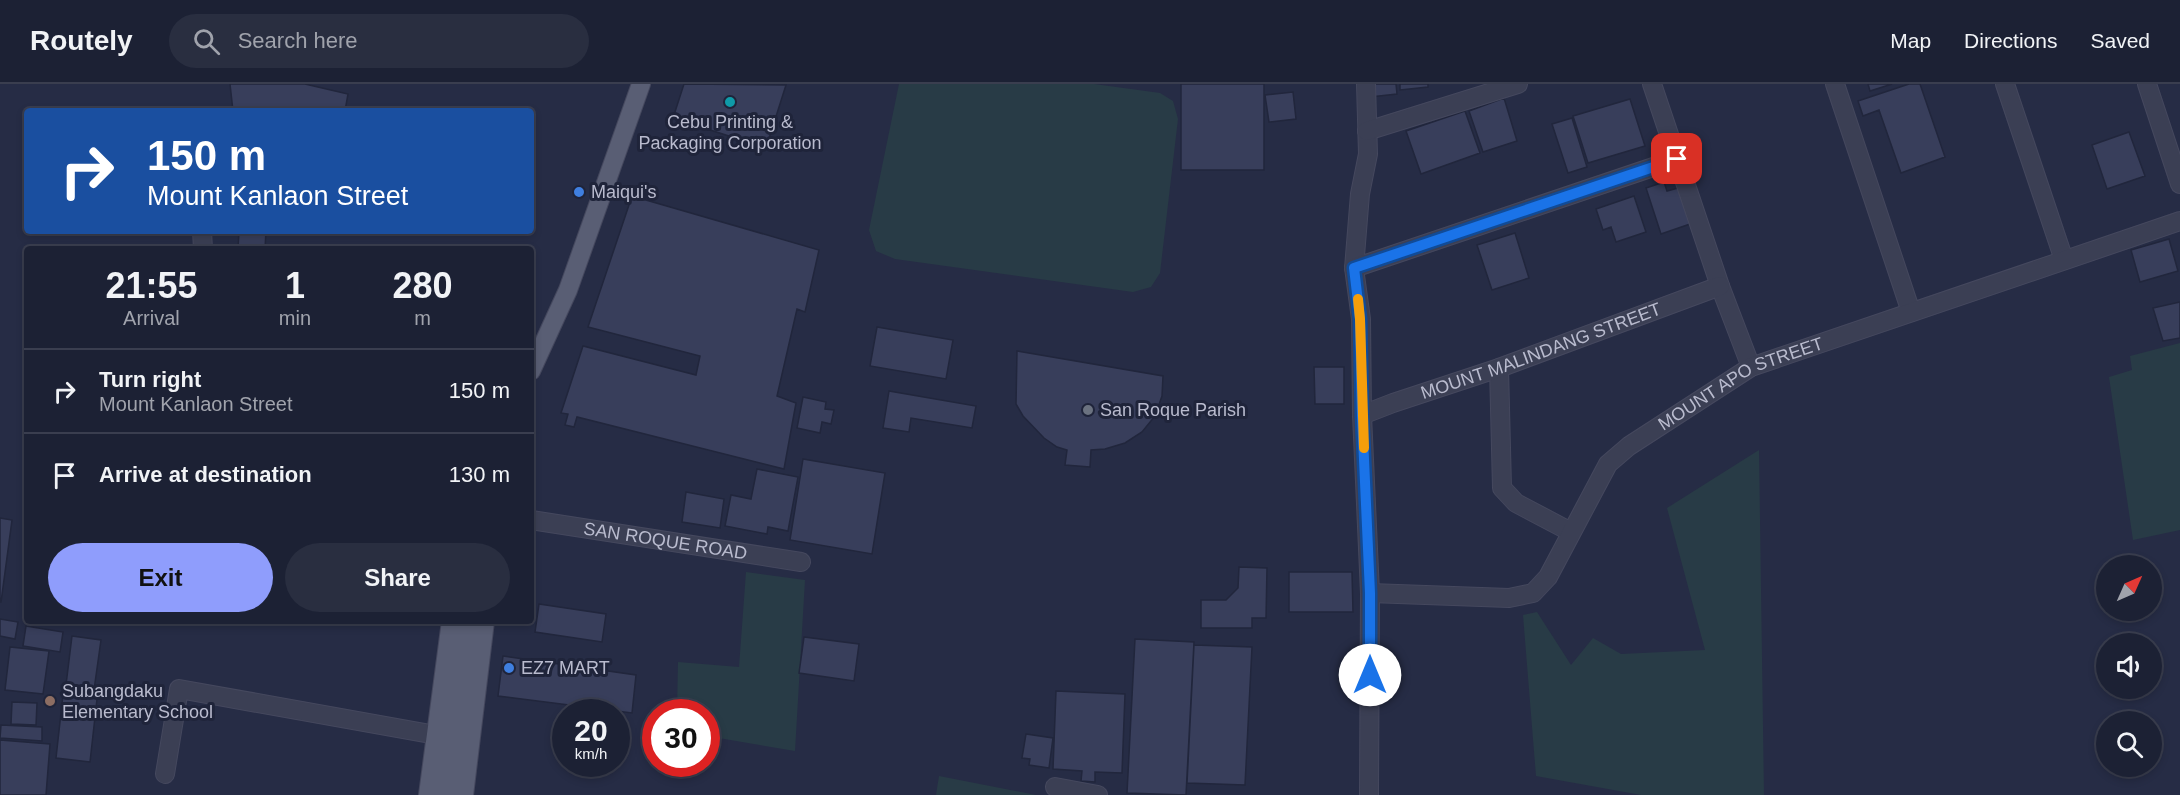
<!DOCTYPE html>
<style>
body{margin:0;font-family:Helvetica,sans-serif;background:#292e40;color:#f1f3f6;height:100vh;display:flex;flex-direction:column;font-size:22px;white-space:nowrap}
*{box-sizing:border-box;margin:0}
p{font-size:20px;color:#a0a3ac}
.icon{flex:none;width:33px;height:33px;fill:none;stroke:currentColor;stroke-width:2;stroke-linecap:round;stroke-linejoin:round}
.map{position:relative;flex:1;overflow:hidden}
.drawer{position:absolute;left:24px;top:162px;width:510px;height:378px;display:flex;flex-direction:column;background:#1c2134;border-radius:6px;box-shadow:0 3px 9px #0003,0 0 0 2px #3a3e4f}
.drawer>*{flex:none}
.hud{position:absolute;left:24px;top:24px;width:510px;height:126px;border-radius:6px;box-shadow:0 3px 9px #0003,0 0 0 2px #3a3e4f;background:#1a4fa0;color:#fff;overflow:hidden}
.needle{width:39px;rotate:45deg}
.tools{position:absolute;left:2096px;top:471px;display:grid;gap:12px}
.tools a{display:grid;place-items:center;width:66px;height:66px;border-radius:50%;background:#1c2134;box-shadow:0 3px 9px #0003,0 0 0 2px #3a3e4f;font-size:30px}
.speed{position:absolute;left:552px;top:615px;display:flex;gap:12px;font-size:30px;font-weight:700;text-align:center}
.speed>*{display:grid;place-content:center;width:78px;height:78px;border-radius:50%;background:#1c2134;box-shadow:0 3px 9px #0003,0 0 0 2px #3a3e4f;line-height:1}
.speed small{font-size:15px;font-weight:400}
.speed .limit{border:9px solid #d22;background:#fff;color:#111}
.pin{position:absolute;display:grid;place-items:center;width:51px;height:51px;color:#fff;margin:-26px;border-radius:12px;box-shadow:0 3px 9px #0006}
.me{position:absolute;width:66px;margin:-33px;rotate:0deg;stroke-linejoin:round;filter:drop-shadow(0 0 4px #0008)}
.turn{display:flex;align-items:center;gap:21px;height:126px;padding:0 24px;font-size:27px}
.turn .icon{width:78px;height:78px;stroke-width:2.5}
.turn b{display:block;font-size:42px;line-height:51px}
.eta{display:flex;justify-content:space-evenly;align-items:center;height:102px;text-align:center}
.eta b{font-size:36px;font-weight:600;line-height:42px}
.primary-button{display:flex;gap:12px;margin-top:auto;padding:12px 24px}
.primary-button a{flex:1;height:69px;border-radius:36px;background:#8f9dfc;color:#111;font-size:24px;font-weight:600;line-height:69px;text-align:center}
.primary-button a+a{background:#292e40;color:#f1f3f6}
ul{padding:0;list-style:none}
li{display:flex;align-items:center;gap:18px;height:84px;padding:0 24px;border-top:2px solid #3a3e4f}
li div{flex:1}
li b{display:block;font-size:22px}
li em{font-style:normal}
header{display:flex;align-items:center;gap:36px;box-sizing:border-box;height:84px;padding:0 30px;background:#1c2134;border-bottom:2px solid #3a3e4f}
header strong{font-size:28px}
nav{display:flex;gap:33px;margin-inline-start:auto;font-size:21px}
.search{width:420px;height:54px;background:#292e40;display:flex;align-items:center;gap:15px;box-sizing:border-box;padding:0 21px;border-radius:33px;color:#a0a3ac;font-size:22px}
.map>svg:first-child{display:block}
</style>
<header>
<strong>Routely</strong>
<div class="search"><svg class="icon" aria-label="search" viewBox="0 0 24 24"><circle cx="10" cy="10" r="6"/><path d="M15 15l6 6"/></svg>Search here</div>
<nav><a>Map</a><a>Directions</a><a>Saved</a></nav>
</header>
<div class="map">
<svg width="2180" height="711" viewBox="0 0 2180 711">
<rect width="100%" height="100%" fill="#262c45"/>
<path fill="#283b46" d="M 899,0 L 1094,0 L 1160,9 L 1173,17 L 1178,35 L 1160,189 L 1151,203 L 1133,208 L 895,175 L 876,167 L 869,146 Z
M 2180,259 L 2180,446 L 2133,456 L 2109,293 L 2132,286 L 2130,272 Z
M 1759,366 L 1764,711 L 1641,711 L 1536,692 L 1523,531 L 1537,528 L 1571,581 L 1593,554 L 1621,570 L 1705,566 L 1667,424 Z
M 746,488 L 805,496 L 795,667 L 707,652 L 706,628 L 677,628 L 678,578 L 739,583 Z
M 939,692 L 1036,711 L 936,711 Z"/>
<path fill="#383e5b" stroke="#21263c" stroke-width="1.5" d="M 230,0 L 305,0 L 348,10 L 345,27 L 233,27 Z
M 684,0 L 786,1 L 766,64 L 673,34 Z
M 1181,0 L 1264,0 L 1264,86 L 1181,86 Z
M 1371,0 L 1396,0 L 1397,10 L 1370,13 Z
M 1400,0 L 1428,0 L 1428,3 L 1400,6 Z
M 1868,0 L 1892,0 L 1870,7 Z
M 1909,0 L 1920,0 L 1945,73 L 1901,89 L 1879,26 L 1863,32 L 1858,17 Z
M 1293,8 L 1296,35 L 1269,38 L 1265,11 Z
M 1504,14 L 1517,57 L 1483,68 L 1469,27 Z
M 1630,15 L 1645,62 L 1588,79 L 1573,32 Z
M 1465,27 L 1480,69 L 1421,90 L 1406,47 Z
M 1572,34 L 1587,83 L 1568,89 L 1552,40 Z
M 2129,48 L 2145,92 L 2107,105 L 2092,61 Z
M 1664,98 L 1667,107 L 1678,104 L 1690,140 L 1661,150 L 1646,104 Z
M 632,112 L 819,166 L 805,228 L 797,225 L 777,312 L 796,319 L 784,385 L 577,333 L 574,343 L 565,341 L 568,330 L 561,329 L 583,262 L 696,291 L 700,272 L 588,243 Z
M 1634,112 L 1646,148 L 1616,158 L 1611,143 L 1603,146 L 1596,125 Z
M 239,147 L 266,147 L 265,165 L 238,165 Z
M 1515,149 L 1529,194 L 1492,206 L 1477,161 Z
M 2169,155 L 2178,187 L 2140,198 L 2131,166 Z
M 2180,218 L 2180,254 L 2163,257 L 2153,224 Z
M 877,243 L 953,256 L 946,295 L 870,282 Z
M 1017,267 L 1163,292 L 1162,312 L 1155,332 L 1142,348 L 1125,359 L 1105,365 L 1091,366 L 1090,383 L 1065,381 L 1067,366 L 1057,363 L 1044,354 L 1023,332 L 1016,320 Z
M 1314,283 L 1344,283 L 1344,320 L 1315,320 Z
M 889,307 L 976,322 L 972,344 L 911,334 L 909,348 L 883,344 Z
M 803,313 L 826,318 L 825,325 L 834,326 L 831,340 L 822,338 L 820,349 L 797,344 Z
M 803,375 L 885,389 L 872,470 L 790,456 Z
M 757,385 L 798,393 L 788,447 L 768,443 L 767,450 L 725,442 L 731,411 L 751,415 Z
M 686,408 L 724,415 L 720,444 L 682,438 Z
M 0,434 L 12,436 L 1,518 L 0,518 Z
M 1239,483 L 1267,484 L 1266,534 L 1252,534 L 1252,544 L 1201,544 L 1201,516 L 1226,516 L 1238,504 Z
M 1289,488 L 1352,488 L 1353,528 L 1289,528 Z
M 539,520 L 606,530 L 602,558 L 535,548 Z
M 0,535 L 18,538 L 15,555 L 0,552 Z
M 26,542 L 63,548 L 60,568 L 23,562 Z
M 72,552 L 101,556 L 93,613 L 65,609 Z
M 804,553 L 859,560 L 854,597 L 799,589 Z
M 1135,555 L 1194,558 L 1186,711 L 1127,709 Z
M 1194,561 L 1252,563 L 1245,701 L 1187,699 Z
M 10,563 L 49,567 L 43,610 L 5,606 Z
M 503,572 L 636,591 L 632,629 L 498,612 Z
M 1056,607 L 1125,610 L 1122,689 L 1095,688 L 1095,698 L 1081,697 L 1082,687 L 1053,685 Z
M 63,611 L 97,615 L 90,678 L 56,674 Z
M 12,618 L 37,619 L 36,641 L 11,640 Z
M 1,641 L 42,643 L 42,657 L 0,654 Z
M 1026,650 L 1053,654 L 1049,684 L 1029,681 L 1030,675 L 1022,674 Z
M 0,656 L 50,660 L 46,711 L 0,711 Z"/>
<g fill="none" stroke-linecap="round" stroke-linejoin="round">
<g stroke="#45485e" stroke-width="20">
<g id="minor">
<path d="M 1366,0 L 1368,70 L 1360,110 L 1354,184 L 1361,235 L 1362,331 L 1370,509 L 1369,711"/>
<path d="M 1652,0 L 1720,202 L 1751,283"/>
<path d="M 1835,0 L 1911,228"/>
<path d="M 2005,0 L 2064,176"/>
<path d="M 2147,0 L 2180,100"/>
<path d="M 1367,47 L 1518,0"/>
<path d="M 202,147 L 203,165"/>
<path d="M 1354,184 L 1677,75"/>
<path d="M 1499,284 L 1502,404 L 1516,419 L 1571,448"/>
<path id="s1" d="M 1362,331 L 1393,319 L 1499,284 L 1720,202"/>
<path id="s2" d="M 531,436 L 801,478"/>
<path id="s3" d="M 1370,509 L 1509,514 L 1533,509 L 1548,493 L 1608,380 L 1629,362 L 1751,283 L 2180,137"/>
<path d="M 165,690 L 179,605 L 436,651"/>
<path d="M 1055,703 L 1098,711"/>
</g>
</g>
<g stroke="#45485e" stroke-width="20">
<path id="major" d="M 531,287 L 568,206 L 641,0
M 428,711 L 451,537
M 446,711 L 468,537
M 464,711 L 485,537"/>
</g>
<use href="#minor" stroke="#3b3f54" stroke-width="18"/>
<use href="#major" stroke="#595e74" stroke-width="18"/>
</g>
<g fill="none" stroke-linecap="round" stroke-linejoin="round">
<g stroke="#114b97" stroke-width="15">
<path id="route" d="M 1370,591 L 1370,509 L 1362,331 L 1360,235 L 1354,184 L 1677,75"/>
</g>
<use href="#route" stroke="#1a73e8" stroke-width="10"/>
<path stroke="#f59e0b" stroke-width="10" d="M 1358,215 L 1360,235 L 1364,364"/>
</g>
<circle fill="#0f9aa8" stroke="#1f243a" stroke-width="2" cx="730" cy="18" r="6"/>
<g fill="#3f7fe0" stroke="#1f243a" stroke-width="2">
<circle cx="579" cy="108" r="6"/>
<circle cx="509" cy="584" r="6"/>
</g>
<circle fill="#6b7280" stroke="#1f243a" stroke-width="2" cx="1088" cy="326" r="6"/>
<circle fill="#8d6e63" stroke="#1f243a" stroke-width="2" cx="50" cy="617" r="6"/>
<g text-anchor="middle" stroke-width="6" stroke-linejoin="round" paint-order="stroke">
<g font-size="18" fill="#b9bbce" stroke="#1f243a" text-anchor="start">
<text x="730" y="44" text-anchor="middle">Cebu Printing &amp;<tspan x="730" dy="21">Packaging Corporation</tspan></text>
<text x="591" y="114">Maiqui's</text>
<text x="1100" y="332">San Roque Parish</text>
<text x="521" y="590">EZ7 MART</text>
<text x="62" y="613">Subangdaku<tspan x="62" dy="21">Elementary School</tspan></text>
</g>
<g font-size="18" fill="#b9bbce" stroke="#1f243a">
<text dy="6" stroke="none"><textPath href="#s1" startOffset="190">MOUNT MALINDANG STREET</textPath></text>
<text dy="6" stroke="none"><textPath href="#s3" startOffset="470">MOUNT APO STREET</textPath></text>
<text dy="6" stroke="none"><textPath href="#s2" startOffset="136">SAN ROQUE ROAD</textPath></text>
</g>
</g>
</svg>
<div class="tools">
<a><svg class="needle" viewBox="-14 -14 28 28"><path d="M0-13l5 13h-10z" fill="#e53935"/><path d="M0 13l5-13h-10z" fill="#a0a3ac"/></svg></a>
<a><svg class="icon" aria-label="sound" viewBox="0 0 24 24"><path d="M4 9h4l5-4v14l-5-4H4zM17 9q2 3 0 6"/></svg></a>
<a><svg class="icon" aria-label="search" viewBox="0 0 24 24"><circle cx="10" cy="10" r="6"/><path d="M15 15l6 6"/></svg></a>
</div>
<div class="speed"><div>20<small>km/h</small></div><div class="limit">30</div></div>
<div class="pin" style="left:1677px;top:75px;background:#d93025"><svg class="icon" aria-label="arrive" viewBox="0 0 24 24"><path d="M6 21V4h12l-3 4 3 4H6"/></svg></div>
<svg class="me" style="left:1370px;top:591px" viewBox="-20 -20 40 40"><circle r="19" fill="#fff"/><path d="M0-13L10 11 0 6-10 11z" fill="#1a73e8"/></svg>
<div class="hud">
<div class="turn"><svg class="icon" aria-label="right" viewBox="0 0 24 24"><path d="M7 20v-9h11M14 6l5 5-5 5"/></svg><div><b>150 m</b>Mount Kanlaon Street</div></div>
</div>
<section class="drawer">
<div class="eta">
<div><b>21:55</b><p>Arrival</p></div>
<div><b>1</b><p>min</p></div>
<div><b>280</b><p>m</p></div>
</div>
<ul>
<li><svg class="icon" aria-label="right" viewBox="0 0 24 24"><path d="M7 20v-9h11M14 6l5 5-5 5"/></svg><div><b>Turn right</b><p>Mount Kanlaon Street</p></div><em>150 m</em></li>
<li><svg class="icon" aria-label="arrive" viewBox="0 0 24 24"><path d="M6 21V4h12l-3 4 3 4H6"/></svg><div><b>Arrive at destination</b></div><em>130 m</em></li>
</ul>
<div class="primary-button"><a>Exit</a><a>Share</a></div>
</section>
</div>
